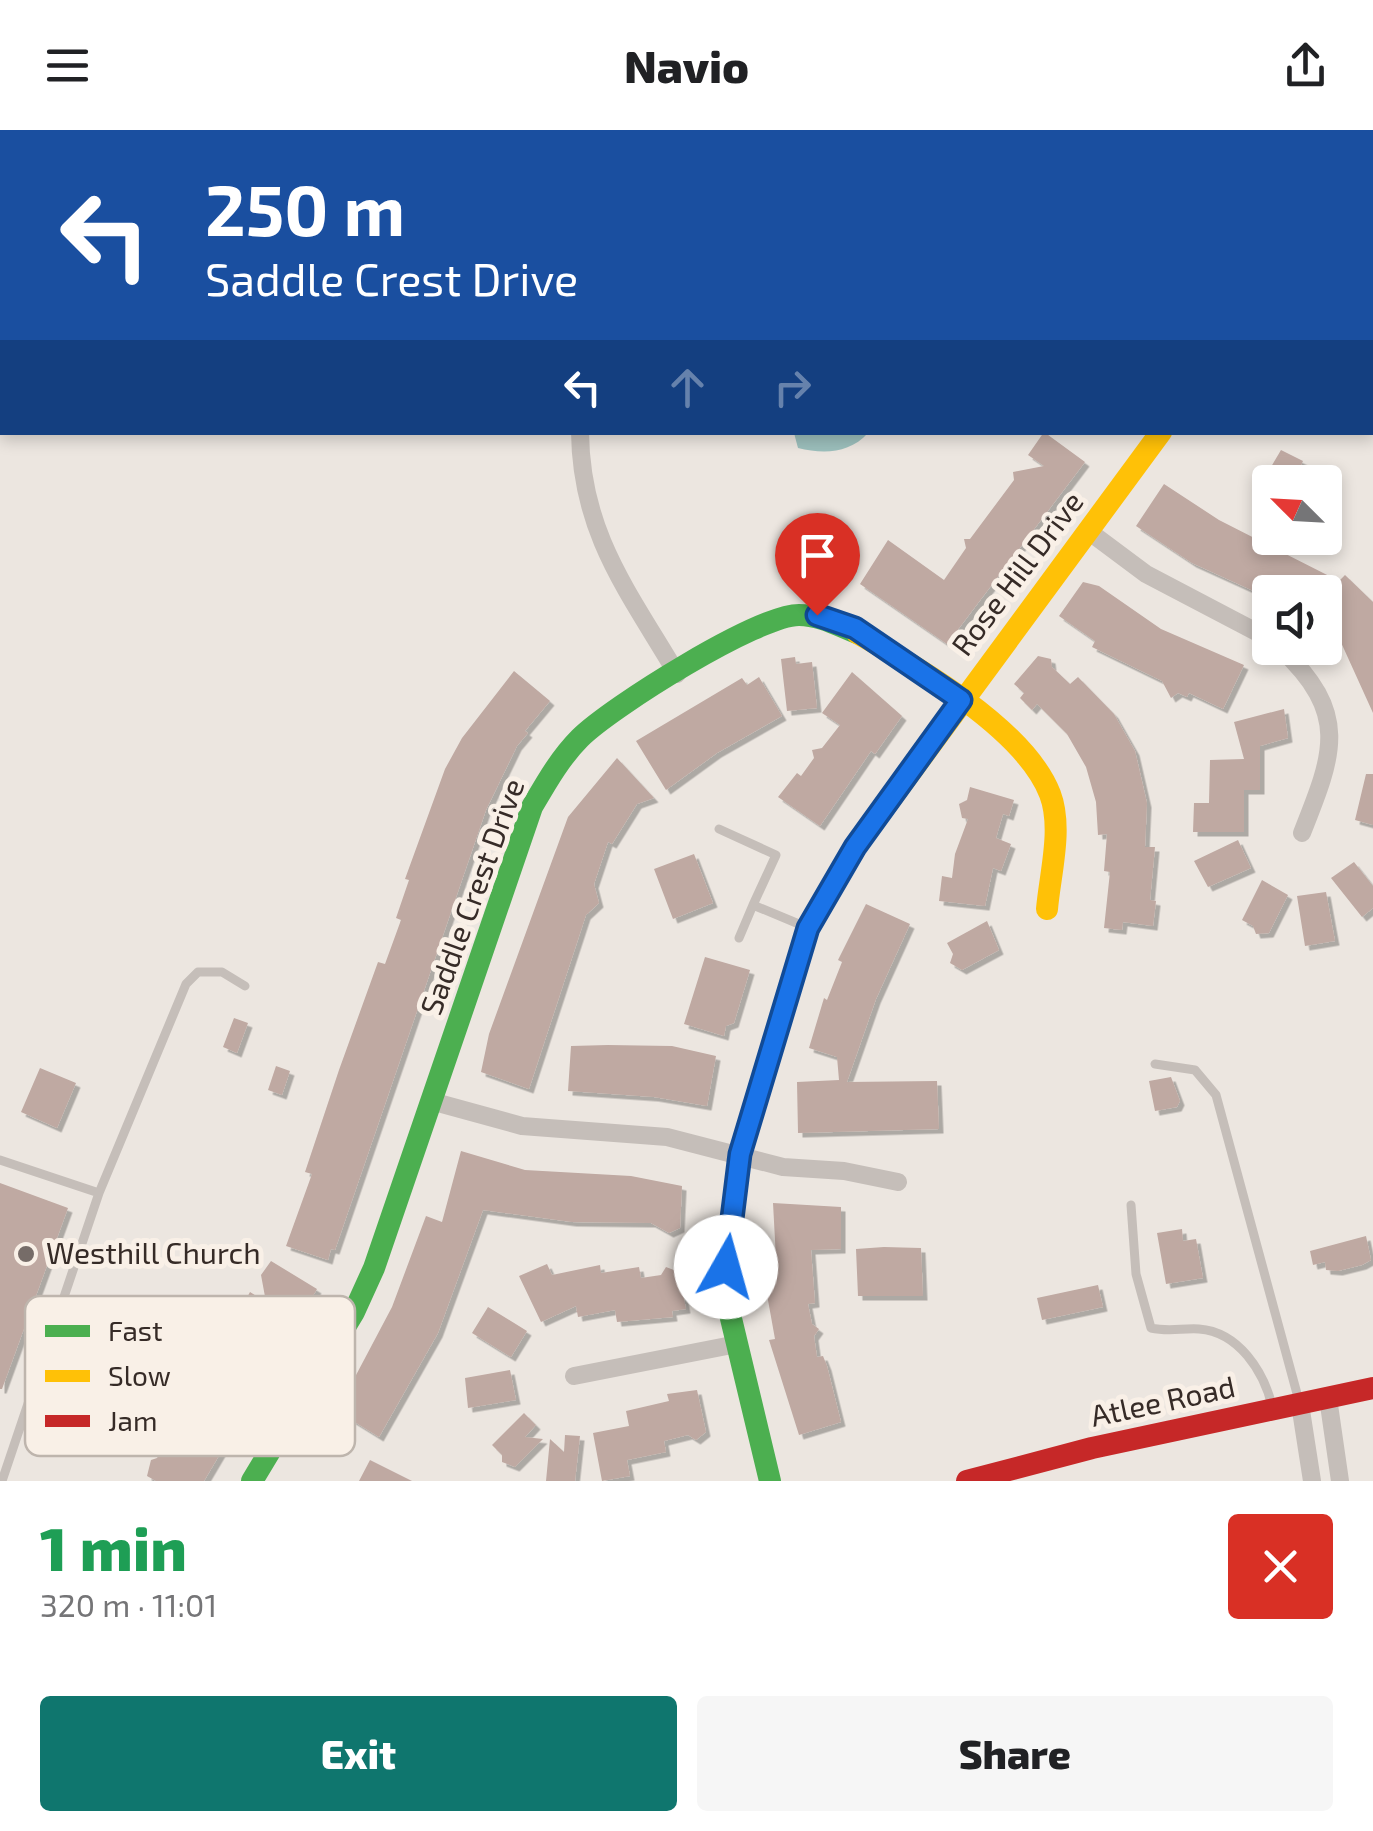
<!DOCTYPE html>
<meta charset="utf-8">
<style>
body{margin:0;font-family:"Exo 2",sans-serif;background:#f6f6f6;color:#202124;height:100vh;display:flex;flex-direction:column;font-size:38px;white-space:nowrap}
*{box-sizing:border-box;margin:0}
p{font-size:32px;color:#757577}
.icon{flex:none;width:55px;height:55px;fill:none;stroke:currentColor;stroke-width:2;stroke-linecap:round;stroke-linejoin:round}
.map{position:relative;height:1351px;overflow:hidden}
.details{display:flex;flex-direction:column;background:#fff;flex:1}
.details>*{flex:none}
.top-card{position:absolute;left:0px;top:0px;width:1375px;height:305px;box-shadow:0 5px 15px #0003;background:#1a4fa0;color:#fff;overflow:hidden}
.needle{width:65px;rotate:294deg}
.fabs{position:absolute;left:1252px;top:335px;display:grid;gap:20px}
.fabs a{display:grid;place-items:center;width:90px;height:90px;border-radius:10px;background:#fff;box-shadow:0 5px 15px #0003;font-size:50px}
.pin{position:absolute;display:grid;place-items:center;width:85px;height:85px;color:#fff;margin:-102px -42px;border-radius:50% 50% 50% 0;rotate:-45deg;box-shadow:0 0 10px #0007}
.pin .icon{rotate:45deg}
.me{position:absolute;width:110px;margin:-55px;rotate:7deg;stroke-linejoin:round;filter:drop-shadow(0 0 8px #0008)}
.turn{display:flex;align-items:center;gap:35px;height:210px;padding:0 40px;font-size:45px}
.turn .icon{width:130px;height:130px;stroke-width:2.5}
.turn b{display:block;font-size:70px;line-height:85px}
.lanes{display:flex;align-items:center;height:95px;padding:0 40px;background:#0003;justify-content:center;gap:50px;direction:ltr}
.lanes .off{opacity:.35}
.round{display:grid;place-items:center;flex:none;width:105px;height:105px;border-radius:10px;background:#f6f6f6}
.head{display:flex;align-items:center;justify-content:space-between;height:170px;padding:0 40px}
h1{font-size:60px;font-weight:800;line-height:75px;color:#1e9e55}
.button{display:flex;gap:20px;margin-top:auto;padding:20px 40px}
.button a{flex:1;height:115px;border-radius:10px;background:#0f766e;color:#fff;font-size:40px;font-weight:800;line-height:115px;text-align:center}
.button a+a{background:#f6f6f6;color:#202124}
header{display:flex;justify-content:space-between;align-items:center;height:130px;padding:0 40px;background:#fff;font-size:45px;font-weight:800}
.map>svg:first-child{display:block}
</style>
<header><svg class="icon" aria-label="menu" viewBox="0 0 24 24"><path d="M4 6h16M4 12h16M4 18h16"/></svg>Navio<svg class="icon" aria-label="share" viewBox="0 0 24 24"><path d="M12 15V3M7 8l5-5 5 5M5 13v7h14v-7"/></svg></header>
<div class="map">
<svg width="1373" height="1351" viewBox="0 0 1373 1351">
<defs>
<filter id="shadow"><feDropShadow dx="4.5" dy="4.5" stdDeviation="0" flood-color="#0004"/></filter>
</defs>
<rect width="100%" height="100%" fill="#ece6e0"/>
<path fill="#9cbfbc" d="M 794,303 L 794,302 L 868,303 C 849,324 823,324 798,318 Z"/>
<path fill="#bfa9a2" filter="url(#shadow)" d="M 1044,302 L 1085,332 L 947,514 L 860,454 L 888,410 L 944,450 L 966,418 L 964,409 L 970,409 L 1014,350 L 1013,342 L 1044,336 L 1028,325 Z
M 1281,320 L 1303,331 L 1293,352 L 1262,352 Z
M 1164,354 L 1219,390 L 1339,451 L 1345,445 L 1373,472 L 1373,583 L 1339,508 L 1325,494 L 1325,462 L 1258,463 L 1192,433 L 1136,396 Z
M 1083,452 L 1099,456 L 1161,499 L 1244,535 L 1223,579 L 1189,563 L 1187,567 L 1178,563 L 1171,568 L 1162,551 L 1092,517 L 1095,511 L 1059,486 Z
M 1038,526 L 1051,529 L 1052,537 L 1070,554 L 1078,547 L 1114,584 L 1135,621 L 1147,673 L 1145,717 L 1155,717 L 1150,770 L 1156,771 L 1153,796 L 1123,792 L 1122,800 L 1104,798 L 1110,742 L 1104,741 L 1107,704 L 1098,705 L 1096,672 L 1086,637 L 1067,604 L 1037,574 L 1032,580 L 1020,568 L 1024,563 L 1014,554 Z
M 795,527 L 796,534 L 812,532 L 817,578 L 787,581 L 781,529 Z
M 514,541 L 550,571 L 525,601 L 528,603 L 517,616 L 486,680 L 335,1120 L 331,1119 L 328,1130 L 286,1116 L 312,1044 L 305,1042 L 339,940 L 378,832 L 385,834 L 401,790 L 396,788 L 409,750 L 405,749 L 445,639 L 462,608 Z
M 852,542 L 902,586 L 875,624 L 871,621 L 820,696 L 778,667 L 797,643 L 801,646 L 814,628 L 812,620 L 822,618 L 840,595 L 822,583 Z
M 759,547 L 782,586 L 717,623 L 666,660 L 636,611 L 742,548 L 747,555 Z
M 1284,579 L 1288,608 L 1260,616 L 1260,660 L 1244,660 L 1244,702 L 1193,702 L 1194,673 L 1209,673 L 1210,630 L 1244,629 L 1234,592 Z
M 617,628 L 654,668 L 637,674 L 612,714 L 608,712 L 594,754 L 599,773 L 586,785 L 529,959 L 481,942 L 489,904 L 568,687 Z
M 1366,644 L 1373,644 L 1373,695 L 1355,690 Z
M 970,657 L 1014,670 L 1009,686 L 1003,684 L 996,708 L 1011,714 L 1001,741 L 993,738 L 985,776 L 939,771 L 942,746 L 952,748 L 955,724 L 968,689 L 962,688 L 959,674 L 967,670 Z
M 1238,710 L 1251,738 L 1208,757 L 1194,731 Z
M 694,724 L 713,773 L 673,789 L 654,739 Z
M 1354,732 L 1373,756 L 1373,778 L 1362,787 L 1331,748 Z
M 1262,750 L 1288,765 L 1269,803 L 1256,804 L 1253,796 L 1242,790 Z
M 1326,762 L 1335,811 L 1305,816 L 1297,766 Z
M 866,774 L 910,794 L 876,869 L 847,952 L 937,951 L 939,999 L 798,1003 L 797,952 L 839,950 L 837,927 L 809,918 L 824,868 L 827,870 L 842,832 L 838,830 Z
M 987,791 L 999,820 L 962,840 L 950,833 L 953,824 L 947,813 Z
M 705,827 L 750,840 L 734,893 L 726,896 L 724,906 L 684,894 Z
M 234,888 L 248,893 L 237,923 L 223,917 Z
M 608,915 L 672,916 L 716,926 L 707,976 L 654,967 L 568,961 L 571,916 Z
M 276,936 L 290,941 L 282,965 L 268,960 Z
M 40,938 L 76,953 L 57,998 L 21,982 Z
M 1171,947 L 1180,971 L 1177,977 L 1155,981 L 1149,951 Z
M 461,1021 L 525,1040 L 631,1046 L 682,1056 L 680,1098 L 669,1103 L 651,1093 L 572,1092 L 483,1080 L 438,1203 L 379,1307 L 337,1281 L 392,1177 L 426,1086 L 442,1092 Z
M 0,1053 L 68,1078 L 2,1259 L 0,1259 Z
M 773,1073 L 841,1077 L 841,1119 L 811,1120 L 815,1173 L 808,1174 L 812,1194 L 819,1199 L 814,1206 L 817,1227 L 823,1226 L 827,1236 L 841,1292 L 799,1305 L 769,1210 L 775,1209 L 764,1148 L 777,1147 Z
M 1182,1099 L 1183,1111 L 1196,1109 L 1203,1148 L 1166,1154 L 1157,1103 Z
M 1366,1106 L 1371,1130 L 1362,1135 L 1338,1141 L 1326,1140 L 1325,1132 L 1313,1135 L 1310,1121 Z
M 884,1117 L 921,1118 L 923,1166 L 858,1166 L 856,1119 Z
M 271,1131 L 317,1159 L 204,1351 L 156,1351 L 147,1346 L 151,1330 L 157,1328 L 198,1257 L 202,1259 L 220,1233 L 244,1192 L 236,1188 L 250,1162 L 266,1172 L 261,1145 Z
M 547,1134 L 552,1145 L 600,1135 L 601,1143 L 639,1137 L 641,1148 L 661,1145 L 666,1137 L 679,1142 L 686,1179 L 672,1181 L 673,1187 L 617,1192 L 615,1180 L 578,1187 L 576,1176 L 541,1192 L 519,1146 Z
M 1098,1155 L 1103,1177 L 1042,1190 L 1037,1168 Z
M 488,1177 L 527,1201 L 511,1227 L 472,1203 Z
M 510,1240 L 516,1270 L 468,1278 L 465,1248 Z
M 697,1260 L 706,1302 L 696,1310 L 688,1305 L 664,1311 L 666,1322 L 627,1330 L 630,1346 L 602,1351 L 593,1303 L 629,1296 L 626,1281 L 669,1271 L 667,1264 Z
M 524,1283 L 536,1295 L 525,1307 L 543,1309 L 515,1337 L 502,1332 L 502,1325 L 492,1315 Z
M 565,1305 L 580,1306 L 575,1351 L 546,1351 L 550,1309 L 564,1322 Z
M 370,1330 L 412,1351 L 359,1351 Z"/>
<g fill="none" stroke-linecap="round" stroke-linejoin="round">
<path stroke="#c5beb9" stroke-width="9" d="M 719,699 L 776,725 L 753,775 L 806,797
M 739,808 L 753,775
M 1155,934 L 1195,940 L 1216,965 L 1299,1271
M 0,1030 L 99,1063 L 2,1351
M 99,1063 L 186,854 L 198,842 L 222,842 L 245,856
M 1131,1075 L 1136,1144 L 1151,1198 C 1169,1202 1182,1198 1199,1199 C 1239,1202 1264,1242 1272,1276"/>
<path stroke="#c5beb9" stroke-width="18" d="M 610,0 L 611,2
M 1372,31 L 1373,30
M 1372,70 L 1373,70
M 580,302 C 581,403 628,461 677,544
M 1087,400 L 1146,444 L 1270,509
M 1280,518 C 1350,583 1334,623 1302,703
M 431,971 L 522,996 L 667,1007 L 783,1037 L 844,1041 L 898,1052
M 574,1246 L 737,1214
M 1328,1268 L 1340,1351
M 1300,1274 L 1312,1351"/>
<path stroke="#4caf50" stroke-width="22" d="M 252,1351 L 354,1182 L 374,1138 L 532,677 C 546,653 560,628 580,608 C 611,577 758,485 799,485 C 820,485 839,496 857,503
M 770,1351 L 728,1176 L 726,1137 L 740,1024 L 808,798 L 855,717 L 888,673"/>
<path stroke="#ffc107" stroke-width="22" d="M 857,503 C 916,536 1025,599 1050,664 C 1063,698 1050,744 1047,779
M 888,673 L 1161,302"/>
<path stroke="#c62828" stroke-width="22" d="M 967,1351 L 1092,1318 L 1373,1258"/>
</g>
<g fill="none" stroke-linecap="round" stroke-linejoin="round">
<g stroke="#114b97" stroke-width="25">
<path id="route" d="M 726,1137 L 740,1024 L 808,798 L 855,717 L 961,570 L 855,498 L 817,485"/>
</g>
<use href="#route" stroke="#1a73e8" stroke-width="18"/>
</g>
<circle fill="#766c68" stroke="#f9f0e7" stroke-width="4" cx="26" cy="1124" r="10"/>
<g text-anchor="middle" stroke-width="10" stroke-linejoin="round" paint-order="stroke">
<g font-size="30" fill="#362b27" stroke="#f9f0e7">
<text transform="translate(1018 444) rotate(-53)" y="10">Rose Hill Drive</text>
<text transform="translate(473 767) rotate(-70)" y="10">Saddle Crest Drive</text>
<text transform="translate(1163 1272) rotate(-12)" y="10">Atlee Road</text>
</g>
<g font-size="30" fill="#362b27" stroke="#f9f0e7" text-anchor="start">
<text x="46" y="1134">Westhill Church</text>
</g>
</g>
<rect x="25" y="1166" width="330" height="160" rx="15" fill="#f9f0e7" stroke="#beb5ad" stroke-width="2.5"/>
<rect x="45" y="1195" width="45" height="12" fill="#4caf50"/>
<rect x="45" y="1240" width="45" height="12" fill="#ffc107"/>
<rect x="45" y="1285" width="45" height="12" fill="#c62828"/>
<g font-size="28" fill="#362b27">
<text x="108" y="1211">Fast</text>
<text x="108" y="1256">Slow</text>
<text x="108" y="1301">Jam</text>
</g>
</svg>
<div class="fabs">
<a><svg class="needle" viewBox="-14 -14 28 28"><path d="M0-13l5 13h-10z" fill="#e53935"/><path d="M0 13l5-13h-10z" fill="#757577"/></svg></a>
<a><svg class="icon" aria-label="sound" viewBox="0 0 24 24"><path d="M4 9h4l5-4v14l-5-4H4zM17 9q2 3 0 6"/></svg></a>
</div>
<div class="pin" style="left:817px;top:485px;background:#d93025"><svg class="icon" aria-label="arrive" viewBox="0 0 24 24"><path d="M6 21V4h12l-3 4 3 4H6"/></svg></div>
<svg class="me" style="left:726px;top:1137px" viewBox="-20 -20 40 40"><circle r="19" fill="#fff"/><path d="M0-13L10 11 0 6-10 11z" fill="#1a73e8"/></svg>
<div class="top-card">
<div class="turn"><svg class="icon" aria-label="left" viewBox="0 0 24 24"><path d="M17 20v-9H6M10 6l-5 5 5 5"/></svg><div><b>250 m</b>Saddle Crest Drive</div></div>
<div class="lanes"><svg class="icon" aria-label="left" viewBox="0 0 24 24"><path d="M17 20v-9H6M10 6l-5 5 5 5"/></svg><svg class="icon off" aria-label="ahead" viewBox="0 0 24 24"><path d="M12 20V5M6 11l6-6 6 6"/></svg><svg class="icon off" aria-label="right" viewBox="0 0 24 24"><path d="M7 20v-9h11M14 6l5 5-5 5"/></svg></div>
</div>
</div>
<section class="details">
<div class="head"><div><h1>1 min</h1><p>320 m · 11:01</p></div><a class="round" style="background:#d93025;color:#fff"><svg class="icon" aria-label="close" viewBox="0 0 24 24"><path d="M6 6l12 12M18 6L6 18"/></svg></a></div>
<div class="button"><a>Exit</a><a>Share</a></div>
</section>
